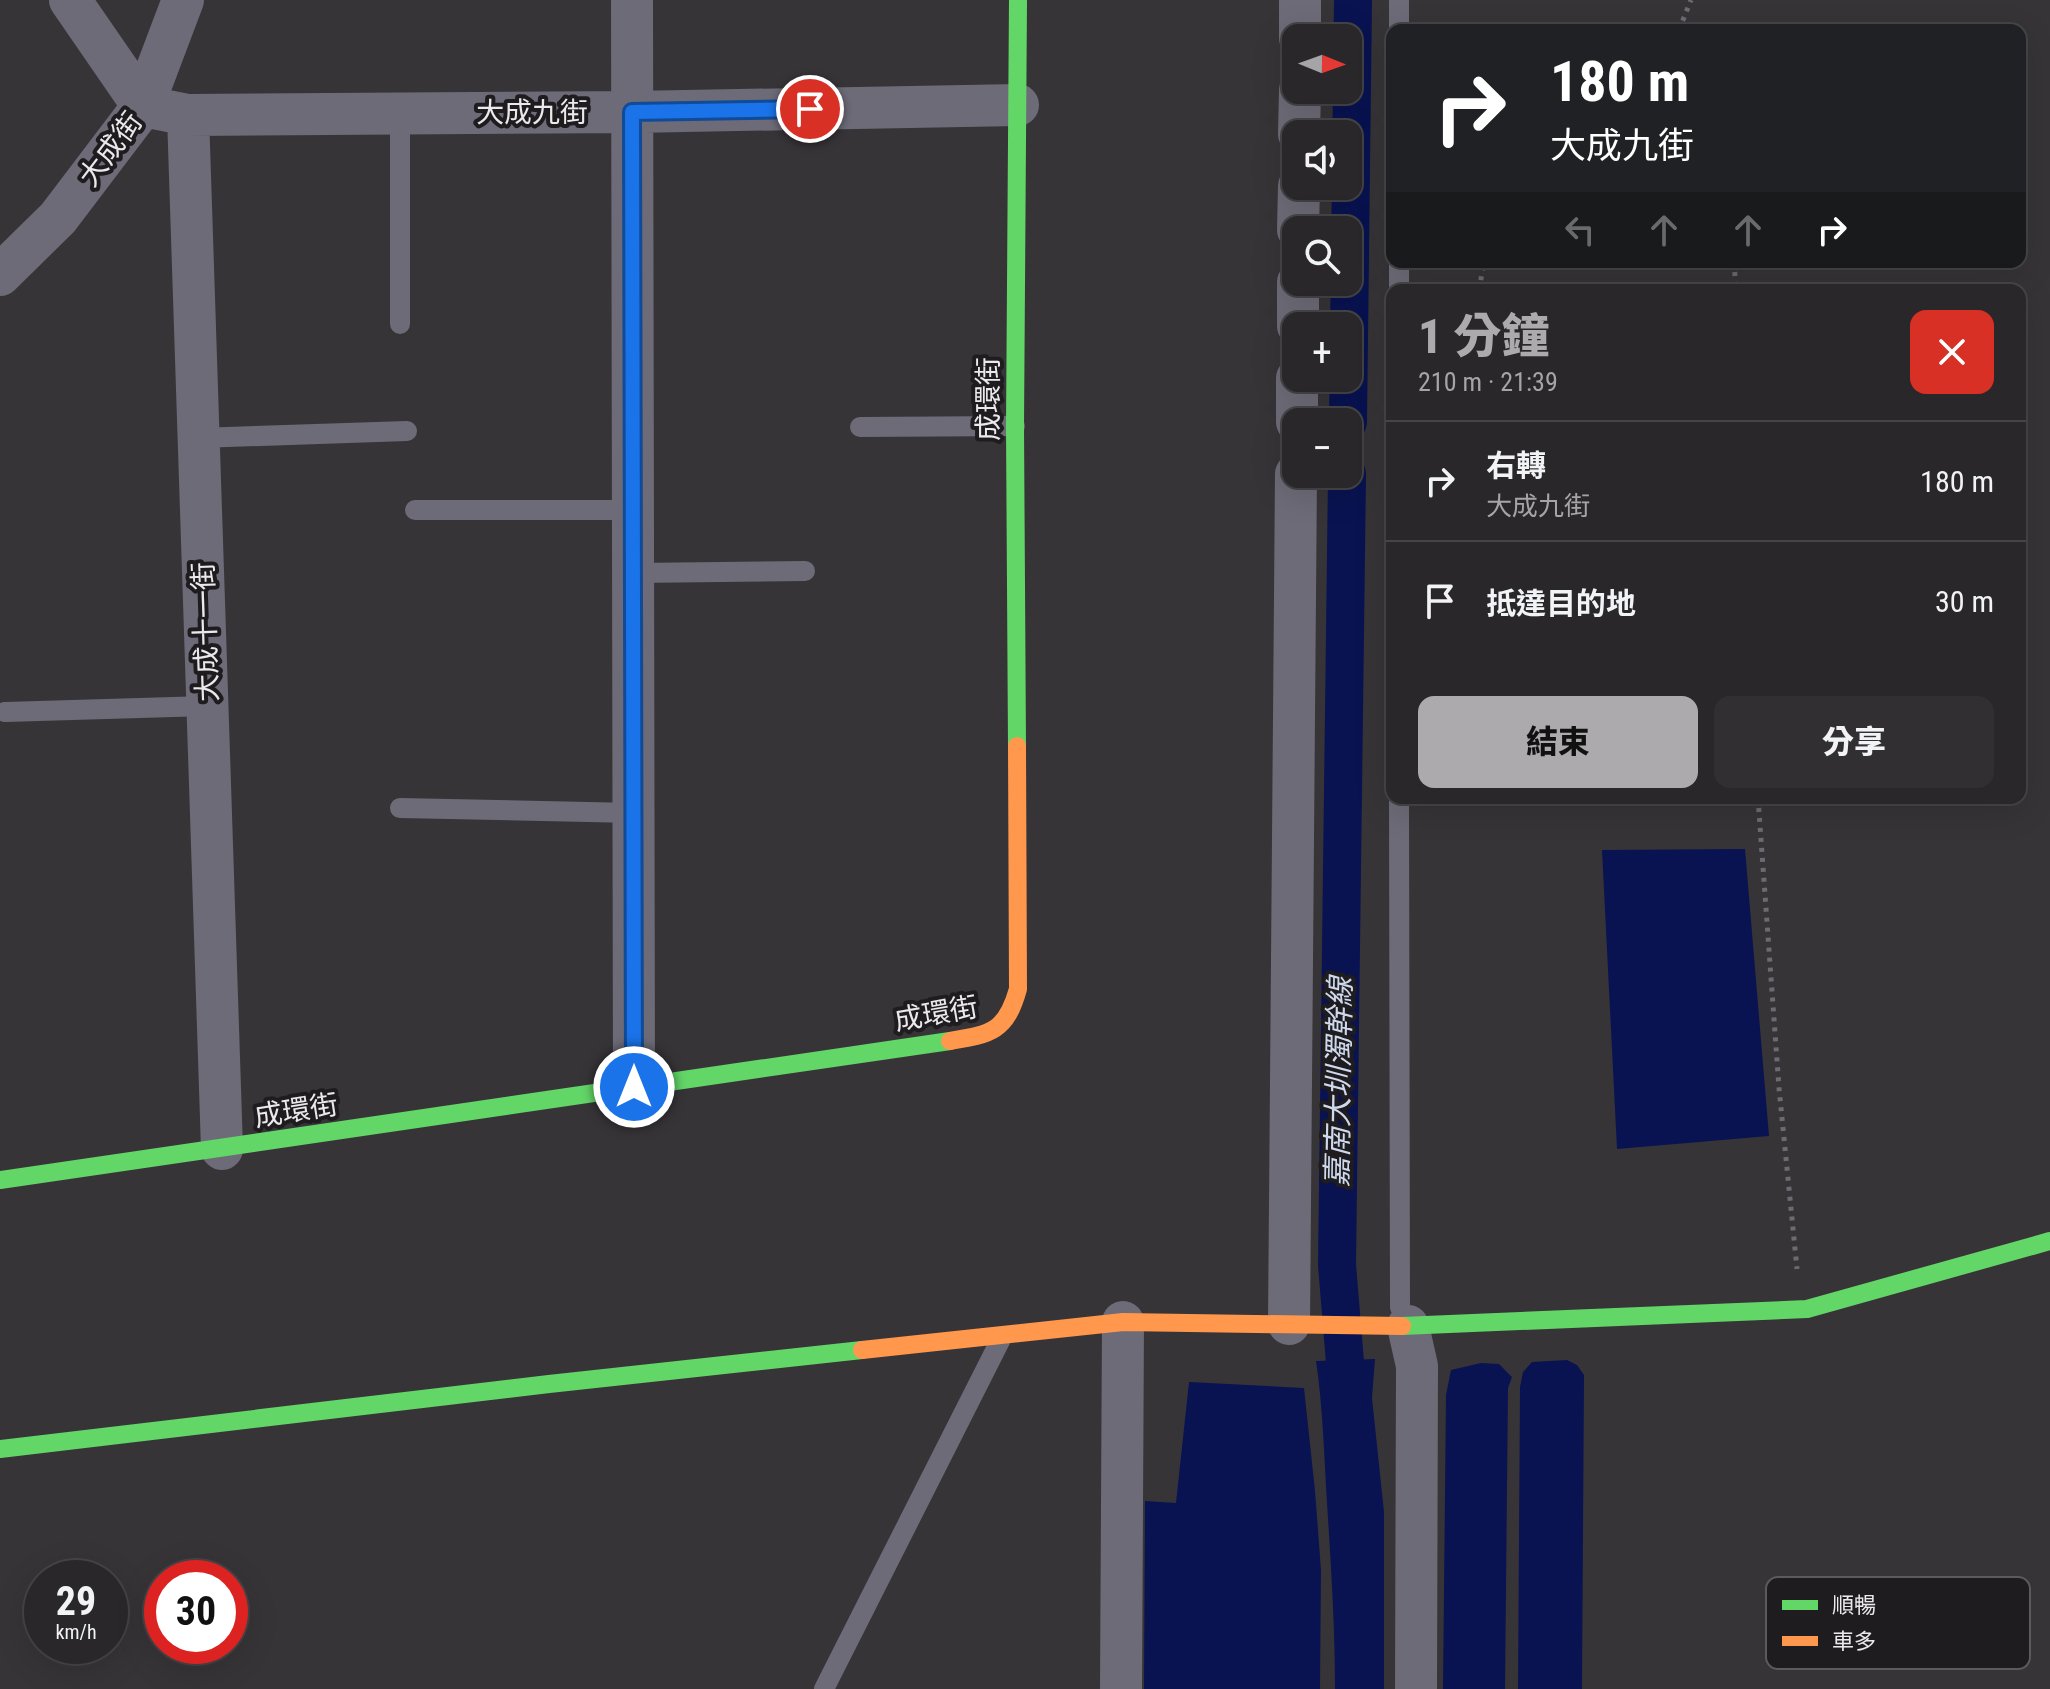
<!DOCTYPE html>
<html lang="zh-TW">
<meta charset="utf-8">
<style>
body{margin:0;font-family:"Roboto Condensed","Noto Sans TC",sans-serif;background:#312f32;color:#f1f3f6;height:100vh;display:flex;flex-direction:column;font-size:30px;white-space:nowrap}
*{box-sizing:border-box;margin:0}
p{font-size:26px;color:#a5a5a8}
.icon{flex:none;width:44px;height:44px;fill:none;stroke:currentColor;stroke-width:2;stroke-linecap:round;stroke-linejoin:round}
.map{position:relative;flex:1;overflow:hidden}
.sheet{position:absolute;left:1386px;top:284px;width:640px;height:520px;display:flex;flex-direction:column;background:#29272a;border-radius:16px;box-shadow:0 8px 32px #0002,0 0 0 2px #454447}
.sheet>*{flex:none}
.top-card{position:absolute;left:1386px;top:24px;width:640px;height:244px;border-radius:16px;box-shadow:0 8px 32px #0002,0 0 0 2px #454447;background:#202124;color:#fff;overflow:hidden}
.needle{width:52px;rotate:91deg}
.buttons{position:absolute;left:1282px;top:24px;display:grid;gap:16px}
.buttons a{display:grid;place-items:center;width:80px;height:80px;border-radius:16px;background:#29272a;box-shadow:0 8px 32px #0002,0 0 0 2px #454447;font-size:40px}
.speed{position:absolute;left:24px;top:1560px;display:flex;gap:16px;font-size:40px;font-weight:700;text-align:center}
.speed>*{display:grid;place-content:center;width:104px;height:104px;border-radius:50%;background:#29272a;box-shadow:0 8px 32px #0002,0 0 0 2px #454447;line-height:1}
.speed small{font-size:20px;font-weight:400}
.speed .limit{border:12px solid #d22;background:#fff;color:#111}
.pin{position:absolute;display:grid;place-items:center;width:68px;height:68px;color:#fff;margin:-34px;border:4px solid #fff;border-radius:50%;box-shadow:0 2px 8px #0007}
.me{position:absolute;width:88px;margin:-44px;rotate:0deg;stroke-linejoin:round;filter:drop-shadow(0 0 6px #0008)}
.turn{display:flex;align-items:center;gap:28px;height:168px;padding:0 32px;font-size:36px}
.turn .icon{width:104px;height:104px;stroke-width:2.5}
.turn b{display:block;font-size:56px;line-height:68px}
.lanes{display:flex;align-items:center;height:76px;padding:0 32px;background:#0003;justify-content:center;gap:40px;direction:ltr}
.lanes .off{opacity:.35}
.round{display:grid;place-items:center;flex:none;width:84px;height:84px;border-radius:16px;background:#312f32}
.headline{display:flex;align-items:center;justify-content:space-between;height:136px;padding:0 32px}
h1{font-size:48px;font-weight:800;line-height:60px;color:#adaaae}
.cta{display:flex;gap:16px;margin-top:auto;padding:16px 32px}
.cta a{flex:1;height:92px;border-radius:16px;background:#adaaae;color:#111;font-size:32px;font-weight:800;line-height:92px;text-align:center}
.cta a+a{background:#312f32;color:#f1f3f6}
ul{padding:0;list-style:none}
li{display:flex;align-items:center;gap:24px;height:120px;padding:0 32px;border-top:2px solid #454447}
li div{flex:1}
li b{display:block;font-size:30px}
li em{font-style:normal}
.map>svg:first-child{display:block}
</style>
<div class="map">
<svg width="2050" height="1689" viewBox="0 0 2050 1689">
<rect width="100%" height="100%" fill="#373438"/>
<path fill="#091351" d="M 1745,849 L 1769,1136 L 1617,1149 L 1602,850 Z
M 1375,1359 L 1372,1398 L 1384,1512 L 1384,1689 L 1335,1689 C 1335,1627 1331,1565 1327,1503 C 1324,1456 1323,1408 1316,1361 Z
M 1567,1360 L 1577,1365 L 1584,1375 L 1582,1689 L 1518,1689 L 1520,1387 L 1523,1372 L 1532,1362 Z
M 1481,1363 L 1499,1364 L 1512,1377 L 1508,1388 L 1505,1689 L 1443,1689 L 1446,1395 L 1451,1370 Z
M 1189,1382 L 1304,1388 L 1315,1491 L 1321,1570 L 1320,1689 L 1144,1689 L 1145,1501 L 1176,1503 Z"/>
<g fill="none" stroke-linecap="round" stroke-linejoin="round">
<path stroke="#091351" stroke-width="38" d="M 1348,422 L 1353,0
M 1347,474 L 1337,1265 L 1349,1411"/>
<path stroke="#6d6a72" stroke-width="5" stroke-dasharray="4 6" stroke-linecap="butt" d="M 1679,30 L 1691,0
M 1734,262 L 1736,290
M 1479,290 L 1484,262
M 1758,798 L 1779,1088 L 1797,1269"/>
<path stroke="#6d6b77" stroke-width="20" d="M 1399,0 L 1399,30
M 400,113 L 400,324
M 1399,262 L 1399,290
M 860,427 L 1015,426
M 198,438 L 407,431
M 415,510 L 633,510
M 633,573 L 805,571
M 5,712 L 207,706
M 1399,798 L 1400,1307 L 1408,1326
M 400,808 L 634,813
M 824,1689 L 1002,1337"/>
<path stroke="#6d6b77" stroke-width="42" d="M 70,0 L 143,106 L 188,115 L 632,112 L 1018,105
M 632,0 L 634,1087
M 1300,38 L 1300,0
M 188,115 L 222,1149
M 1299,134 L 1300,90
M 1298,230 L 1299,186
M 0,275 L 58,218 L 143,106 L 183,0
M 1298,326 L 1298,282
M 1297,422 L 1297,378
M 1289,1324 L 1296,474
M 1408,1326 L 1417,1366 L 1416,1689
M 1121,1689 L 1123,1322"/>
<path stroke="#63d668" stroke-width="18" d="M 1017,746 L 1015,426 L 1018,0
M 0,1180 L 950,1041
M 1402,1326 L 1807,1309 L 2050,1241
M 0,1449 L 549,1384 L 862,1350"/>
<path stroke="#ff974d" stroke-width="18" d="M 950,1041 C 991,1034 1006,1032 1018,989 L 1017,746
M 862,1350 L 1123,1322 L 1402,1326"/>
</g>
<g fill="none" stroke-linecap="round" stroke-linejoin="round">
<g stroke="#114b97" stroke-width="20">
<path id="route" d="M 634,1087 L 632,112 L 810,109"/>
</g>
<use href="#route" stroke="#1a73e8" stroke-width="14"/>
</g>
<g text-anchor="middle" stroke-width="8" stroke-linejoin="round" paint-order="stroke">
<g font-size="28" fill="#ece9ed" stroke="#1e1c1e">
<text x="532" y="122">大成九街</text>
<text transform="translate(110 149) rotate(-53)" y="10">大成街</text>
<text transform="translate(988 399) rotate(-90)" y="10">成環街</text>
<text transform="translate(205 632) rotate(-92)" y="10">大成十一街</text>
<text transform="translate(936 1013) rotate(-10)" y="10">成環街</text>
<text transform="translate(296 1110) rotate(-9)" y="10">成環街</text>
</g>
<g font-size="30" font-style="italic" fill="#cfd9ee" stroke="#1e1c1e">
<text transform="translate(1339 1082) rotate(-89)" y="10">嘉南大圳濁幹線</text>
</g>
</g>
<rect x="1766" y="1577" width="264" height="92" rx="12" fill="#1e1c1e" stroke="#5c5a5c" stroke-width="2"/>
<rect x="1782" y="1600" width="36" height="10" fill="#63d668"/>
<rect x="1782" y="1636" width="36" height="10" fill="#ff974d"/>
<g font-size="22" fill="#ece9ed">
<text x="1832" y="1613">順暢</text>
<text x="1832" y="1649">車多</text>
</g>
</svg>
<div class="buttons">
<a><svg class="needle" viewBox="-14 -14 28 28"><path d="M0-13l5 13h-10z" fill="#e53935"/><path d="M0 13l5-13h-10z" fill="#a5a5a8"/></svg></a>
<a><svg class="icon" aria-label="sound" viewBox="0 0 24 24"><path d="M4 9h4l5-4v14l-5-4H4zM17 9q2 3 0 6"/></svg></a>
<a><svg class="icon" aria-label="search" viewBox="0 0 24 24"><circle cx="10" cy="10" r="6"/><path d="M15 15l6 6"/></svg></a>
<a>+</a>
<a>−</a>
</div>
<div class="speed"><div>29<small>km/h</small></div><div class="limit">30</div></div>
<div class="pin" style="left:810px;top:109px;background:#d93025"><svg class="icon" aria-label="arrive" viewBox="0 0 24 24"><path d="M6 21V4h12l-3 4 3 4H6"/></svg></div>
<svg class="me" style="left:634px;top:1087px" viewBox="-20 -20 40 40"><circle r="17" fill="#1a73e8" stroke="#fff" stroke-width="3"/><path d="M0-11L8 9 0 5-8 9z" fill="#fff"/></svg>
<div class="top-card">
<div class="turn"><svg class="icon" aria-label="right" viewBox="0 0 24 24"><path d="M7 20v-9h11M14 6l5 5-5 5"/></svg><div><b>180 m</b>大成九街</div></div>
<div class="lanes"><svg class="icon off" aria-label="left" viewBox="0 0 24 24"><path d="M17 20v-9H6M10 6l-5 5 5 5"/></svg><svg class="icon off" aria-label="ahead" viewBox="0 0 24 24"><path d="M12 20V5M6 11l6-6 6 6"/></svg><svg class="icon off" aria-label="ahead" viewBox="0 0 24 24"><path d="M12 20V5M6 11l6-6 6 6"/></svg><svg class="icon" aria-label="right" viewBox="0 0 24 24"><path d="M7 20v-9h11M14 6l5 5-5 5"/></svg></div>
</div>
<section class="sheet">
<div class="headline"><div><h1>1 分鐘</h1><p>210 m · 21:39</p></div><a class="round" style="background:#d93025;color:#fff"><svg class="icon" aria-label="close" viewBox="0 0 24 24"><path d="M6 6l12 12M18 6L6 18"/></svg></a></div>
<ul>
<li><svg class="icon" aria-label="right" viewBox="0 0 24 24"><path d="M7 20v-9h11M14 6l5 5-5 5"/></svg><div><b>右轉</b><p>大成九街</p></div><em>180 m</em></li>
<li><svg class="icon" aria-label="arrive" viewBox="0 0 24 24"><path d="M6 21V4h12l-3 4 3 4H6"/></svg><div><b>抵達目的地</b></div><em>30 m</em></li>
</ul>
<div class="cta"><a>結束</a><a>分享</a></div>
</section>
</div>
